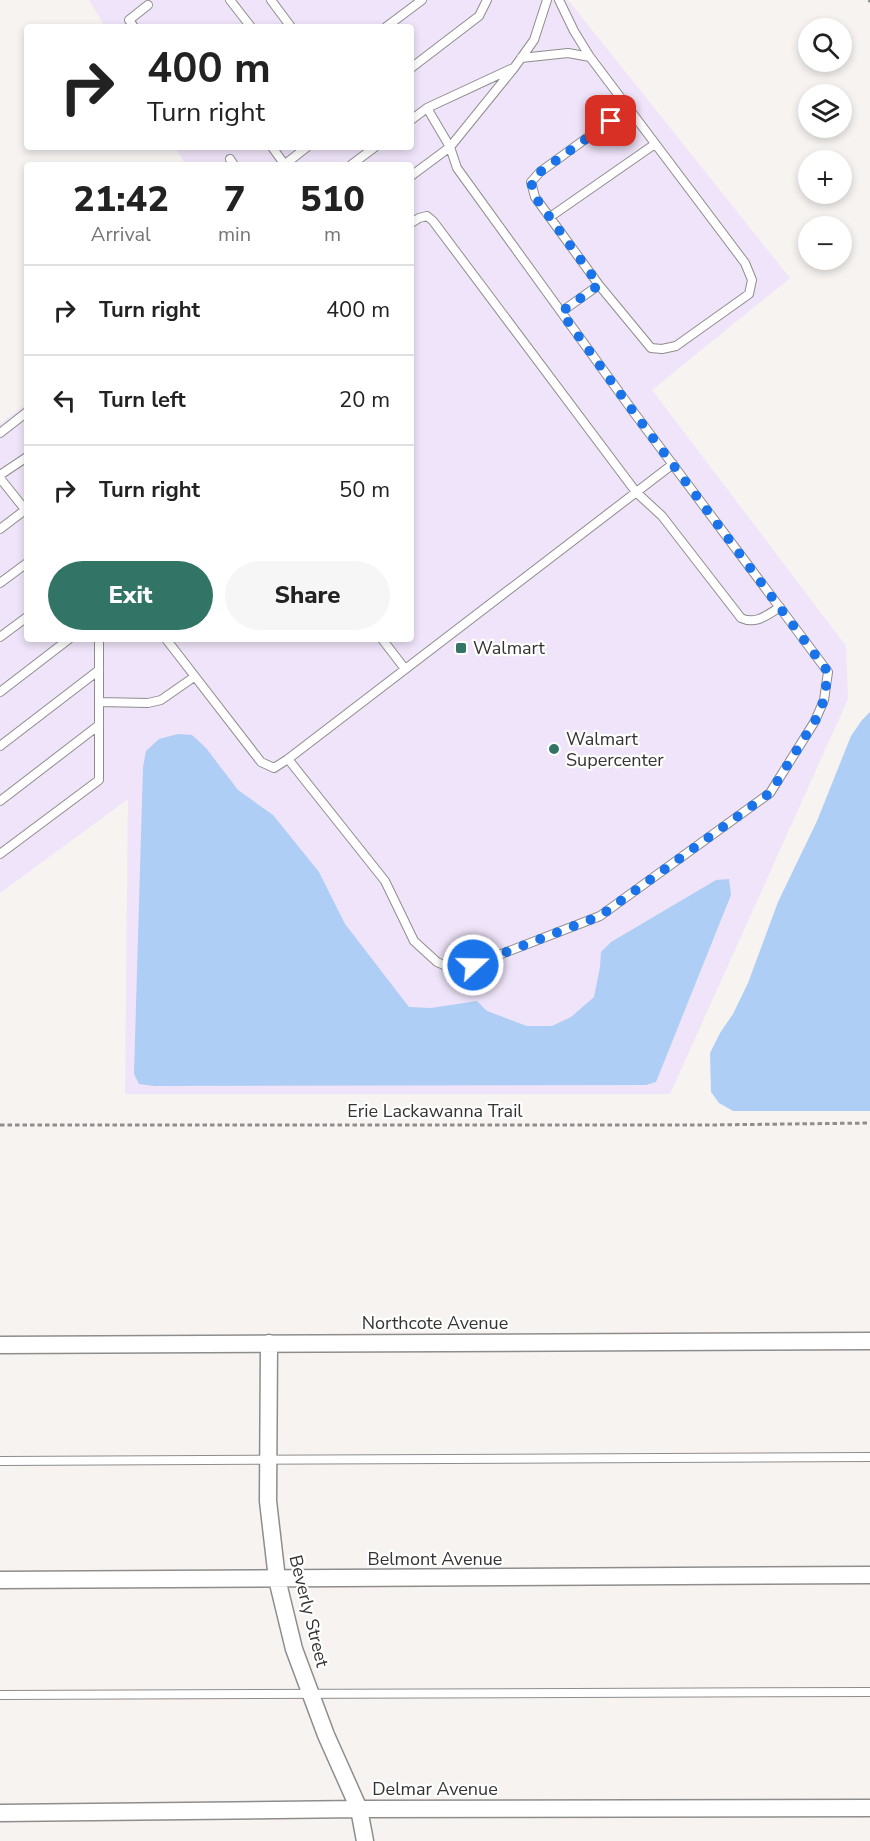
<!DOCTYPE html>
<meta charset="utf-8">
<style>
body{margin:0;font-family:"Nunito Sans",sans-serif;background:#f6f6f6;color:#222;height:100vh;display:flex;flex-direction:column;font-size:22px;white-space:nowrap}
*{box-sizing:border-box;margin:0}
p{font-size:20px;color:#767676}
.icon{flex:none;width:33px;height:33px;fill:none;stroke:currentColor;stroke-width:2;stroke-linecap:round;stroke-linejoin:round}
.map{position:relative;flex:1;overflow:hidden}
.drawer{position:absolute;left:24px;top:162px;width:390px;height:480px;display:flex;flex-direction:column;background:#fff;border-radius:6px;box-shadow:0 3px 9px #0003}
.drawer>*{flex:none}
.guide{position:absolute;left:24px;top:24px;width:390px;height:126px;border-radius:6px;box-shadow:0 3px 9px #0003;background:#fff;color:#222;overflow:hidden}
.controls{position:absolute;left:798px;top:18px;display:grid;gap:12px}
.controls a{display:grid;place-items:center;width:54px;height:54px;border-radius:50%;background:#fff;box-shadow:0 3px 9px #0003;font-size:30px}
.pin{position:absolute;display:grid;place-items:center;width:51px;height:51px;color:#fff;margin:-26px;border-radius:12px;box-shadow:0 3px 9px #0006}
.me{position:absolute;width:66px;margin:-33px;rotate:69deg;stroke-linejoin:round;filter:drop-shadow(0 0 4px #0008)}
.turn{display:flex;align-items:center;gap:21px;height:126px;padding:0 24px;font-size:27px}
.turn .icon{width:78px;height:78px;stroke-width:2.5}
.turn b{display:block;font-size:42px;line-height:51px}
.eta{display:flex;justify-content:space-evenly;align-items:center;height:102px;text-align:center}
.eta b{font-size:36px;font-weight:800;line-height:42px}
.primary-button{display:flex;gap:12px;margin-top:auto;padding:12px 24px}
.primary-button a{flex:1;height:69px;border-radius:36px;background:#327567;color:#fff;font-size:24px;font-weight:800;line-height:69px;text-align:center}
.primary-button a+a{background:#f6f6f6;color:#222}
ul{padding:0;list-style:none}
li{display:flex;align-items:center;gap:18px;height:90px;padding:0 24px;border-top:2px solid #e0e0e0}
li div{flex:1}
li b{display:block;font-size:22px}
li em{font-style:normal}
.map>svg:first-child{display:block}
</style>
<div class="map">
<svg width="870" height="1841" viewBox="0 0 870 1841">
<rect width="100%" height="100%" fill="#f6f3f1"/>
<path fill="#efe4f9" d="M 89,0 L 568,0 L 790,278 L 652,390 L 846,646 L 848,699 L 670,1094 L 125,1094 L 128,799 L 0,893 L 0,424 L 27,403 L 27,639 L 411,639 L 411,165 L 186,165 L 175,147 L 411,147 L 411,27 L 105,27 Z"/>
<path fill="#aecef6" d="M 870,712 L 870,1111 L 733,1111 L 719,1103 L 711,1092 L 710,1053 L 720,1033 L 733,1014 L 748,983 L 778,902 L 817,821 L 851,736 L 862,720 Z
M 178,734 L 192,735 L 206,748 L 238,790 L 273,815 L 319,872 L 345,924 L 409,1007 L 431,1008 L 477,1001 L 487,1011 L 527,1026 L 552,1026 L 571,1017 L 594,997 L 600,967 L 601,952 L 611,942 L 716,880 L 729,879 L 731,895 L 656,1082 L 646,1085 L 154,1086 L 139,1084 L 134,1074 L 143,767 L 146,751 L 159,739 Z"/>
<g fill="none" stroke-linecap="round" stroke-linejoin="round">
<g stroke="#8f8d8b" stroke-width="10">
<path id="service" d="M 230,0 L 251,27
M 271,0 L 291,27
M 559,0 L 574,31 L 590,57 L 745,263 L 752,280 L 749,294 L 676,346 L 662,349 L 651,348 L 599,285 L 561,312
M 134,27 L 129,20 L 148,5
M 386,27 L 422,0
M 521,58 L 568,53 L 590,57
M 411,68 L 479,16 L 487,0
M 411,120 L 427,108 L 511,69
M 272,147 L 285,165
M 230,159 L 234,165
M 284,165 L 307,147
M 351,165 L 375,147
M 411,176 L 450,147 L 514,68 L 534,40 L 547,0
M 550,217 L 655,144
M 411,223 L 419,218 L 427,216 L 433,221 L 636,492 L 662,516 L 741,618 C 756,625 767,615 780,607
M 599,285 L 535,197 L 531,182 L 540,172 L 628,108
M 0,433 L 27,412
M 0,475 L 27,457
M 0,478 L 27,512
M 0,529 L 25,510
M 0,583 L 27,563
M 0,637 L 27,617
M 166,639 L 261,762 L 274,768 L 288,759 L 673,464
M 382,639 L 405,669
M 0,692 L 69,639
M 99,702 L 148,703 L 161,700 L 194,677
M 0,746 L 99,670
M 288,759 L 385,881 L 414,941 L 437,962 L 455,970 L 473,965 L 600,916 L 770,793 L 815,721 L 824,700 L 828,672 L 635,414 L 457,168 L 450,147 L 427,108
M 0,801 L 99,725
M 0,854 L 99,780 L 99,639
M 0,1461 L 870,1457
M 0,1695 L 870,1692"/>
</g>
<g stroke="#8f8d8b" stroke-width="19">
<path id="minor" d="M 269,1343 L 268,1501 L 277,1579 L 294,1649 L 326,1735 L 359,1809 L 365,1841
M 0,1345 L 870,1341
M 0,1580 L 870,1575
M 0,1813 L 359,1809 L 870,1808"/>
</g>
<path stroke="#908e8d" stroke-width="3" stroke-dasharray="4.5 3" stroke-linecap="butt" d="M 869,0 L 870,2
M 0,1125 L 708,1125 L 870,1123"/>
<use href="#service" stroke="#fff" stroke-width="8"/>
<use href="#minor" stroke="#fff" stroke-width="16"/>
</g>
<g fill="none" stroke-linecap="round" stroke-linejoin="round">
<path stroke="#1a73e8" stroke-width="10" stroke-dasharray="0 18" d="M 473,965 L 600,916 L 770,793 L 815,721 L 824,700 L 828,672 L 635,414 L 561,312 L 599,285 L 535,197 L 531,182 L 540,172 L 611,121"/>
</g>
<g fill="#327567" stroke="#fff" stroke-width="2">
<rect x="455" y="642" width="12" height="12" rx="3"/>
<circle cx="554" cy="749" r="6"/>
</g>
<g text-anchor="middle" stroke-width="4.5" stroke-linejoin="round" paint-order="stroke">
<g font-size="18" fill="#343332" stroke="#fff" text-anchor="start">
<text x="473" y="654">Walmart</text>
<text x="566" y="745">Walmart<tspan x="566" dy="21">Supercenter</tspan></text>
</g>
<g font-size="18" fill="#343332" stroke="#fff">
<text x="435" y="1117">Erie Lackawanna Trail</text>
<text x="435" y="1329">Northcote Avenue</text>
<text x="435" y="1565">Belmont Avenue</text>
<text transform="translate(309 1611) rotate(76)" y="6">Beverly Street</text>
<text x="435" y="1795">Delmar Avenue</text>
</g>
</g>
</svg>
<div class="controls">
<a><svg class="icon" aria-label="search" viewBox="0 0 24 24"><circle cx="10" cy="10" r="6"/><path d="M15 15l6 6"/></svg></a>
<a><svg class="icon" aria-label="layers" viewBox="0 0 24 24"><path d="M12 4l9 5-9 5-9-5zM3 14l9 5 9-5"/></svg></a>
<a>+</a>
<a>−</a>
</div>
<div class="pin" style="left:611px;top:121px;background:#d93025"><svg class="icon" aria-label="arrive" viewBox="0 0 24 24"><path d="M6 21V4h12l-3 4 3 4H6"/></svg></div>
<svg class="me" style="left:473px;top:965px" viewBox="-20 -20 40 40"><circle r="17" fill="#1a73e8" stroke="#fff" stroke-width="3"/><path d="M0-11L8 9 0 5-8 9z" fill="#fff"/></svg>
<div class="guide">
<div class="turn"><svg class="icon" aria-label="right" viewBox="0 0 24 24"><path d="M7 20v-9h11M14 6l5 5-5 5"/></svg><div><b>400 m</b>Turn right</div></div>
</div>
<section class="drawer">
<div class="eta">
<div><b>21:42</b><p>Arrival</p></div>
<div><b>7</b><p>min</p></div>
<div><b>510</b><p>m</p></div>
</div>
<ul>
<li><svg class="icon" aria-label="right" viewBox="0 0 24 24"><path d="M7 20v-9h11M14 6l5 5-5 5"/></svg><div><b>Turn right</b></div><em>400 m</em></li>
<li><svg class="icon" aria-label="left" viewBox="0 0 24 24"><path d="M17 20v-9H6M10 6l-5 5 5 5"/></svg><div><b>Turn left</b></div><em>20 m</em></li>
<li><svg class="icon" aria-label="right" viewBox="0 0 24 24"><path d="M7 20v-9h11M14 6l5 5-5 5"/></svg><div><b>Turn right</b></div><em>50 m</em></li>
</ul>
<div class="primary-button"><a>Exit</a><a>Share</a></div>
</section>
</div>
